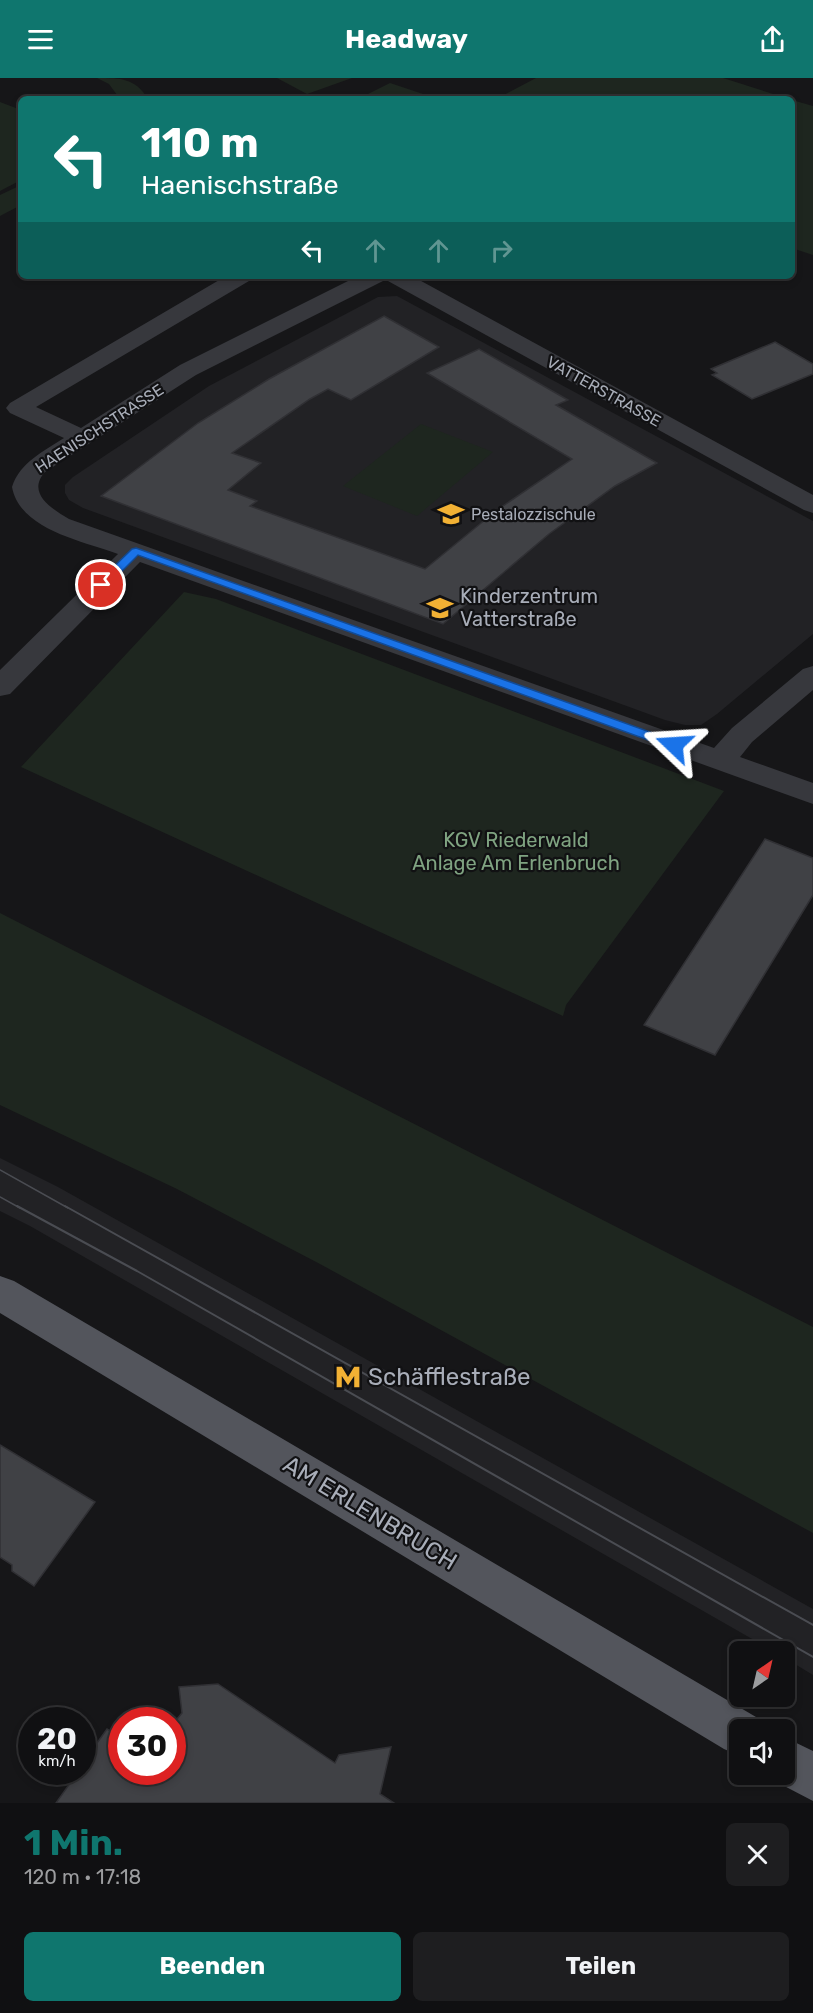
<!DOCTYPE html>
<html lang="de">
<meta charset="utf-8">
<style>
body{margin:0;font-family:Rubik,sans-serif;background:#1e1e20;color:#f1f3f6;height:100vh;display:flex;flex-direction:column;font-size:22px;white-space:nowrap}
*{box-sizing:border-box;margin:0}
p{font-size:20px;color:#9c9d9f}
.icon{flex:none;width:33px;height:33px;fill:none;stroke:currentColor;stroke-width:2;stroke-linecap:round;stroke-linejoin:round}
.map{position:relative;height:1725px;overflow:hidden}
.details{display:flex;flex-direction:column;background:#101012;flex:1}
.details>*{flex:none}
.hud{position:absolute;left:18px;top:18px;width:777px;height:183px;border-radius:9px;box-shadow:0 3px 9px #0003,0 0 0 2px #303032;background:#0f766e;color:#fff;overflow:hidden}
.needle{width:39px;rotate:34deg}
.fabs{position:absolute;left:729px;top:1563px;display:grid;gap:12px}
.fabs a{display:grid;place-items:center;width:66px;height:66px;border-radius:9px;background:#101012;box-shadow:0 3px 9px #0003,0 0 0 2px #303032;font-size:30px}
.speed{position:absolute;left:18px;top:1629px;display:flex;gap:12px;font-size:30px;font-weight:700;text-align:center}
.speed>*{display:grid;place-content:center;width:78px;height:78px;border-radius:50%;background:#101012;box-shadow:0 3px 9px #0003,0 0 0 2px #303032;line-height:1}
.speed small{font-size:15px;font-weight:400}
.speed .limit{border:9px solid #d22;background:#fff;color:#111}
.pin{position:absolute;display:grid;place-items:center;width:51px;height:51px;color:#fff;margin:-26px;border:3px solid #fff;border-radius:50%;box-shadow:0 2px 6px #0007}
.me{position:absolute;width:66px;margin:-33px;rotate:290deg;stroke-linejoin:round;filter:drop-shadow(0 0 4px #0008)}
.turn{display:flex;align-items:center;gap:21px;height:126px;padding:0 24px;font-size:27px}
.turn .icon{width:78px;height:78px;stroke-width:2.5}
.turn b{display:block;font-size:42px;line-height:51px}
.lanes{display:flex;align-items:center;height:57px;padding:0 24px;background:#0003;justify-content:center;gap:30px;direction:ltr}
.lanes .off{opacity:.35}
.round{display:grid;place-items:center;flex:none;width:63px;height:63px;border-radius:9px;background:#1e1e20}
.headline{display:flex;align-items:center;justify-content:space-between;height:102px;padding:0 24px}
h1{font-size:36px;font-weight:700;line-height:45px;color:#0f766e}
.cta{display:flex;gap:12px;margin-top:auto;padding:12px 24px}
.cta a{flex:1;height:69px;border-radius:9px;background:#0f766e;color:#fff;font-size:24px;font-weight:700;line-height:69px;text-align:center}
.cta a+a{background:#1e1e20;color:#f1f3f6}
header{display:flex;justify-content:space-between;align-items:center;height:78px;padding:0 24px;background:#0f766e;color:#fff;font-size:27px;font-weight:700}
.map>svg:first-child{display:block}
</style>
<header><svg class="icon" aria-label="menu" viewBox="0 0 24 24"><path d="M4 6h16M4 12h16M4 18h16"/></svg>Headway<svg class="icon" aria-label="share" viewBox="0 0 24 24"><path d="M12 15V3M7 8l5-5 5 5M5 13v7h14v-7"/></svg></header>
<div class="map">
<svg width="813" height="1725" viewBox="0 0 813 1725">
<rect width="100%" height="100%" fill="#161618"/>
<path fill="#222225" d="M 397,218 L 813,443 L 813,556 L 717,636 L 701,647 L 685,647 L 665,642 L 83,430 L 69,422 L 65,415 L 65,407 L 73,399 L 209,308 L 378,219 Z
M 0,1080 L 58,1109 L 813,1531 L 813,1597 L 785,1580 L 784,1574 L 773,1573 L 30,1148 L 0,1133 Z"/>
<path fill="#1e261f" d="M 97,0 C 121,0 135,0 148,21 L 120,21 L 109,6 Z
M 277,0 L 352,0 L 307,16 Z
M 536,0 L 723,0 L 789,21 L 496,21 Z
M 390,5 L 438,21 L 358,21 Z
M 792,22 L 813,28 L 813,177 L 792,170 Z
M 0,24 L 21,32 L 21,102 L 0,113 Z
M 21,107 L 21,127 L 0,138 L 0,117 Z
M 421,346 L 493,374 L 417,438 L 343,408 Z
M 184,514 L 216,521 L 724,713 L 566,927 L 563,938 L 21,689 Z
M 0,835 L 813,1249 L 813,1455 L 320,1186 L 177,1111 L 0,1027 Z"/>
<path fill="#404145" stroke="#303034" stroke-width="1.5" d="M 384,238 L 439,269 L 351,322 L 328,311 L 310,321 L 232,375 L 261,385 L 228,412 L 257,423 L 250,428 L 425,491 L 497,432 L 572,381 L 427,295 L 479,271 L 568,322 L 556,327 L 657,385 L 615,408 L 549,456 L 443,546 L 101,418 L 198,345 L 269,301 Z
M 775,264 L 813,286 L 813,296 L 752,321 L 712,297 L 717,295 L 711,291 Z
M 765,761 L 813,780 L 813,817 L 715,977 L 644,947 Z
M 0,1367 L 95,1424 L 34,1508 L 12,1493 L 12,1487 L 0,1479 Z
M 218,1606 L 335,1685 L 339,1677 L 391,1669 L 380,1716 L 394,1725 L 56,1725 L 78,1694 L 82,1694 L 82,1686 L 107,1651 L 122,1660 L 122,1694 L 172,1694 L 172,1647 L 182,1635 L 179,1609 Z"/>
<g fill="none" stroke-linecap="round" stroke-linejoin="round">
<path fill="#37383d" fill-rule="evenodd" d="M 226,198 L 252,198 L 249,203 L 36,329 L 81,350 L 180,287 L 358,198 L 412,198 L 813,417 L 813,435 L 804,432 L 388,203 L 386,198 L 383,203 L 196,297 L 45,394 C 26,415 52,431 69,441 L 714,670 L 732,650 L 803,591 L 813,588 L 813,612 L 752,664 L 740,679 L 813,705 L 813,726 L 140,484 L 10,616 L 0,618 L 0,592 L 118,476 C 83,463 20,452 12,409 C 20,384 43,374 64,360 L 10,335 L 6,330 L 10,325 Z"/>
<path fill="#53555c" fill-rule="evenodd" d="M 0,1198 L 14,1203 L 756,1639 L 762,1652 L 740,1652 L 740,1678 L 724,1671 L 0,1235 Z
M 784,1659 L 813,1673 L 813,1723 L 767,1699 L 767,1696 L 784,1696 Z"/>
<path stroke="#4a4c52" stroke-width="1.5" d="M 0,1092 L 68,1130
M 0,1119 L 20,1130"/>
<path stroke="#4a4c52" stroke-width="2" d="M 17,1128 L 137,1193 L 813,1579
M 65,1128 L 813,1547"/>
</g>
<path fill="#1a73e8" stroke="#114b97" stroke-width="1.5" d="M 136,470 L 678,664 L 680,667 L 678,670 L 670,670 L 138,477 L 105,510 L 97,510 L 97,505 L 132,471 Z"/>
<defs>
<g id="school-bare" transform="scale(2.07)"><path d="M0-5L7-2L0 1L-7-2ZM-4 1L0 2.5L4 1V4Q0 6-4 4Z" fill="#f2b134" stroke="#111113" stroke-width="2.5" paint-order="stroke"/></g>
<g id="metro-bare" transform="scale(2.07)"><path d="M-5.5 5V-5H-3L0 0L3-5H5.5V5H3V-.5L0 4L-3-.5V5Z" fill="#f2b134" stroke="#111113" stroke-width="2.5" paint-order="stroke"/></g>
</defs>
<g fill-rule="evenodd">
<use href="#school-bare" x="451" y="436"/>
<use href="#school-bare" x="440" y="530"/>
<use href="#metro-bare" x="348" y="1299"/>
</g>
<g text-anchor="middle" stroke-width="4.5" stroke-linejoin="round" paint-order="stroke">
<g font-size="16" fill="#a8adb8" stroke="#111113">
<text transform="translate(604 313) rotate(29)" y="6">VATTERSTRASSE</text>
<text transform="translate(99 350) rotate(-33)" y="6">HAENISCHSTRASSE</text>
</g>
<g font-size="16" fill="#a8adb8" stroke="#111113" text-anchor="start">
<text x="471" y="442">Pestalozzischule</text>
</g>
<g font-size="20" fill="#a8adb8" stroke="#111113" text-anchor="start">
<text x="460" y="525">Kinderzentrum<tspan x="460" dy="23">Vatterstraße</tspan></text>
</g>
<g font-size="20" fill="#7fa381" stroke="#111113">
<text x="516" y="769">KGV Riederwald<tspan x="516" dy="23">Anlage Am Erlenbruch</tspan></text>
</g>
<g font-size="24" fill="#a8adb8" stroke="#111113" text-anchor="start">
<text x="368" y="1307">Schäfflestraße</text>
</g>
<g font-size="24" fill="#a8adb8" stroke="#111113">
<text transform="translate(370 1435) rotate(31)" y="8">AM ERLENBRUCH</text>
</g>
</g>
</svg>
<div class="fabs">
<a><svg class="needle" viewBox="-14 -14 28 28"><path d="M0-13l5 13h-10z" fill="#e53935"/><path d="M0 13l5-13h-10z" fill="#9c9d9f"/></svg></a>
<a><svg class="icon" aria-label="sound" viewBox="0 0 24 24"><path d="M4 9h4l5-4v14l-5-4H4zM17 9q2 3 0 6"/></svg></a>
</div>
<div class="speed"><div>20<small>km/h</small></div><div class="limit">30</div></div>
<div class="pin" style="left:101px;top:507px;background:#d93025"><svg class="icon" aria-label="arrive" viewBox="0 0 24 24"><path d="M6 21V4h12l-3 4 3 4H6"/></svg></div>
<svg class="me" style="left:674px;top:667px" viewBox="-20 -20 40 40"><path d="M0-17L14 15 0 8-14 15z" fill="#1a73e8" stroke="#fff" stroke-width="4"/></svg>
<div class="hud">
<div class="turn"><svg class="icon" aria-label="left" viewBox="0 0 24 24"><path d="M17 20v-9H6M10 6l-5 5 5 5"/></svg><div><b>110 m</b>Haenischstraße</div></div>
<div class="lanes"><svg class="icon" aria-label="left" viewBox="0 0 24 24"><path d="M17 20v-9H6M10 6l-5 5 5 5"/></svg><svg class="icon off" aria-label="ahead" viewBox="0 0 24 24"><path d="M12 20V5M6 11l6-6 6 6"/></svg><svg class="icon off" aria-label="ahead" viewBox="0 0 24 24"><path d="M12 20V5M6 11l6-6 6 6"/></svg><svg class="icon off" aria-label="right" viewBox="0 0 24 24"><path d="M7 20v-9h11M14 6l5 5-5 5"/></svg></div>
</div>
</div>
<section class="details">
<div class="headline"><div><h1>1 Min.</h1><p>120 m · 17:18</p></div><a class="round"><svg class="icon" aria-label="close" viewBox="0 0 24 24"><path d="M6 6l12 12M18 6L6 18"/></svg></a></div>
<div class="cta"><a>Beenden</a><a>Teilen</a></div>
</section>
